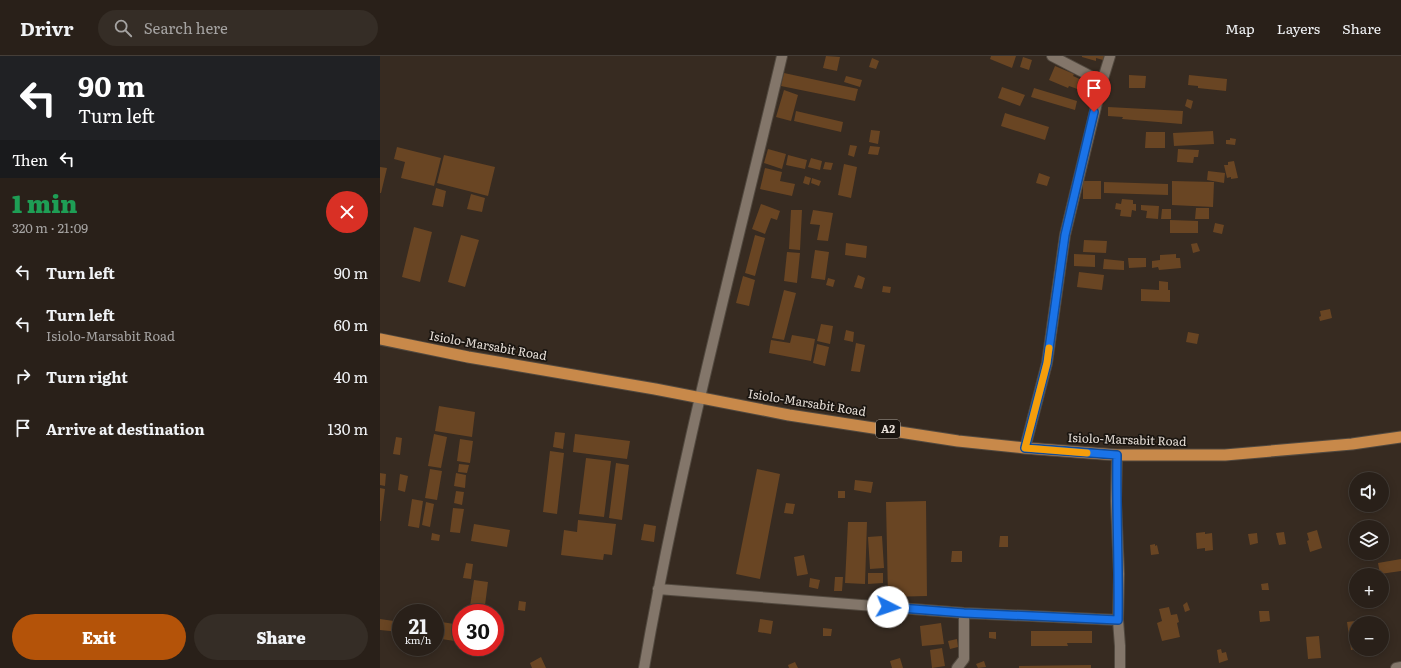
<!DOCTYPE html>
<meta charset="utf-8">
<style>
body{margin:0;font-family:Literata,serif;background:#352d26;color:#f1f3f6;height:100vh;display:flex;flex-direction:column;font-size:15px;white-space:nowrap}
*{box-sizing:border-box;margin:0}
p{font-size:13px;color:#a5a3a2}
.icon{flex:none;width:22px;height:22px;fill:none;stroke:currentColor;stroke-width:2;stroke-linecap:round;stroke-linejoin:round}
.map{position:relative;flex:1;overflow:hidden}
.drawer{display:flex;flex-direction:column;background:#292019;width:380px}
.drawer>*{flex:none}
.banner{background:#202124;color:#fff;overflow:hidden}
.buttons{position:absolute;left:969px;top:416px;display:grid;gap:8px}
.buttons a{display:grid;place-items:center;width:40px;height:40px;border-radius:50%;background:#292019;box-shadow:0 2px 10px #0003,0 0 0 1px #453e38;font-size:20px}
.speed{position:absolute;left:12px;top:548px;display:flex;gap:8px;font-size:20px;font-weight:700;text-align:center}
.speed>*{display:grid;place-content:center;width:52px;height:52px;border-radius:50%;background:#292019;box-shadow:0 2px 10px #0003,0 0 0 1px #453e38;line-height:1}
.speed small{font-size:10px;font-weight:400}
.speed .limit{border:6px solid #d22;background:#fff;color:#111}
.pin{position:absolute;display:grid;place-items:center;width:34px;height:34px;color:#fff;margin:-41px -17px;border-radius:50% 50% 50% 0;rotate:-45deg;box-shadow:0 0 4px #0007}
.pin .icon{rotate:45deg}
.me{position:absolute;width:44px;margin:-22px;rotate:94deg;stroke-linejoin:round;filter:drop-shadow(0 0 3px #0008)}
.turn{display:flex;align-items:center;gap:14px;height:84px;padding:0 12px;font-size:18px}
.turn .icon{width:52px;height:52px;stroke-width:2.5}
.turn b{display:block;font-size:28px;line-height:34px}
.then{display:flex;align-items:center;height:38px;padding:0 12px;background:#0003;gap:8px;font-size:15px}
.round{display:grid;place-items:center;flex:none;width:42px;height:42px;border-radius:21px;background:#352d26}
.summary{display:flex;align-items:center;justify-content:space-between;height:68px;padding:0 12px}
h1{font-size:24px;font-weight:800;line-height:30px;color:#1e9e55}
.action{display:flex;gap:8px;margin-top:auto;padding:8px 12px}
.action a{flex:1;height:46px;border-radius:24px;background:#b45309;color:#fff;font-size:16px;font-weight:800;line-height:46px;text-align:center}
.action a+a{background:#352d26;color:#f1f3f6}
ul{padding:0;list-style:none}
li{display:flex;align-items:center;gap:12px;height:52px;padding:0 12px}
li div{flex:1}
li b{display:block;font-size:15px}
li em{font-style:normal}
header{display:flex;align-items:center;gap:24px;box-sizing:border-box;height:56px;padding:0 20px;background:#292019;border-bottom:1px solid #453e38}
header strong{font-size:19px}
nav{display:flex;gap:22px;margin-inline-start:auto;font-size:14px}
.search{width:280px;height:36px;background:#352d26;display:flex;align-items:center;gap:10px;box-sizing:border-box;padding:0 14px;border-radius:22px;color:#a5a3a2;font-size:15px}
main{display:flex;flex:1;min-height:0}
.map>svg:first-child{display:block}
</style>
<header>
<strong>Drivr</strong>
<div class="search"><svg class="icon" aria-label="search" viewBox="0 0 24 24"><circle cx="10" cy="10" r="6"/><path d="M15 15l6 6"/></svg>Search here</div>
<nav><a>Map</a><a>Layers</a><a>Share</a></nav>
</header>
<main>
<section class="drawer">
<div class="banner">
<div class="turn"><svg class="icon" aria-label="left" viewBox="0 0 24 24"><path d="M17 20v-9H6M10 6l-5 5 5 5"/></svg><div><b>90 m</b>Turn left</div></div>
<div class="then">Then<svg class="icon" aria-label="left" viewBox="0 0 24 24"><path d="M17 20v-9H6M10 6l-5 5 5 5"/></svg></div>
</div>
<div class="summary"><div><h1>1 min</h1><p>320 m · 21:09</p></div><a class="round" style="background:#d93025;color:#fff"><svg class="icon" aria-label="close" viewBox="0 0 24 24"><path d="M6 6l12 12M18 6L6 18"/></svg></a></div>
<ul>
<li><svg class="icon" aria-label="left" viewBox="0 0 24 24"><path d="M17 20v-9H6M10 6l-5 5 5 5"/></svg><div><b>Turn left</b></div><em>90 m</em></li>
<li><svg class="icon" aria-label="left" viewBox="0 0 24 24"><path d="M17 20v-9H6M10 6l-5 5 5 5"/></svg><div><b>Turn left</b><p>Isiolo-Marsabit Road</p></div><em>60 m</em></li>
<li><svg class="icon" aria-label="right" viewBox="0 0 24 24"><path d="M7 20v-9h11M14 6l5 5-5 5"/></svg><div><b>Turn right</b></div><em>40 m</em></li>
<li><svg class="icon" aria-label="arrive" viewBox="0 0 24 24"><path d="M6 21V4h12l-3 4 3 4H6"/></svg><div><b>Arrive at destination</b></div><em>130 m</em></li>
</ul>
<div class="action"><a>Exit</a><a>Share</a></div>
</section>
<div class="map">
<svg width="1021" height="612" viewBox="0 0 1021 612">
<rect width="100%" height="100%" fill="#372b21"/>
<path fill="#694523" d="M 446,0 L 460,1 L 457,15 L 443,12 Z
M 611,0 L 636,0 L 632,12 L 610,3 Z
M 702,0 L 724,0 L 723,4 L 716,2 L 716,5 L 702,1 Z
M 643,1 L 652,4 L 649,14 L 640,11 Z
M 492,2 L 499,5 L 496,13 L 489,11 Z
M 675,10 L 694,18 L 693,20 L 706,26 L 703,35 L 689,30 L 688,32 L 669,24 Z
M 404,17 L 478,33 L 475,45 L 401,30 Z
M 749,19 L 766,20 L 765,32 L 749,32 Z
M 809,19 L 847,23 L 846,35 L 818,32 L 818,30 L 808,29 Z
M 466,20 L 482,24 L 480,31 L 464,26 Z
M 622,31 L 645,39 L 640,50 L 618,42 Z
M 654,32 L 697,45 L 695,54 L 651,41 Z
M 404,34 L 418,39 L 411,65 L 396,61 Z
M 807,43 L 813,45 L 811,53 L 805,50 Z
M 728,51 L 803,55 L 802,68 L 742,63 L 743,61 L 728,60 Z
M 416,55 L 463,66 L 461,76 L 414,65 Z
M 625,57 L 669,71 L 665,84 L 621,70 Z
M 491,74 L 500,75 L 498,88 L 489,86 Z
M 833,75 L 834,88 L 794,90 L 793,77 Z
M 766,76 L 785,76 L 785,92 L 765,92 Z
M 850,82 L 856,83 L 855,89 L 846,88 L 846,84 L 850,84 Z
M 470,89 L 477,90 L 474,101 L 468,99 Z
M 490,90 L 500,91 L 498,99 L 488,98 Z
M 17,91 L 61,102 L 54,130 L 21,122 L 25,106 L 14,103 Z
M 388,93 L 406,98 L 402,113 L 384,107 Z
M 798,93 L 819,94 L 818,101 L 814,101 L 813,107 L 797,106 Z
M 64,99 L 115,111 L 108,140 L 57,127 Z
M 408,99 L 427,104 L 425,113 L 406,109 Z
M 431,102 L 442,105 L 440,114 L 428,111 Z
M 854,105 L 858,122 L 851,123 L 851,121 L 847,122 L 844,109 L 848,109 L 848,106 Z
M 445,106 L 453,107 L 451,114 L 443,113 Z
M 464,108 L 477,111 L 471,142 L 458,139 Z
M 0,111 L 7,112 L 1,137 L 0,137 Z
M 385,112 L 402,116 L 400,125 L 415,128 L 412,140 L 380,133 Z
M 828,115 L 845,117 L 844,127 L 827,124 Z
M 659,117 L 670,121 L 667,130 L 656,127 Z
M 425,120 L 431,122 L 429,129 L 423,127 Z
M 432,122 L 441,125 L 439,130 L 431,127 Z
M 703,125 L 721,125 L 721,143 L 703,143 Z
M 792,125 L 834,126 L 833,151 L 792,149 Z
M 724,126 L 788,128 L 788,139 L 724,137 Z
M 56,132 L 66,135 L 63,151 L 52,149 Z
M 91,138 L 105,142 L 102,156 L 87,153 Z
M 742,143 L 753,144 L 753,148 L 756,148 L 756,155 L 752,154 L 751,161 L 740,160 L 741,154 L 735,153 L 736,147 L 741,148 Z
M 381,148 L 400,155 L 397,164 L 391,162 L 385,178 L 372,173 Z
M 761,149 L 779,150 L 778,163 L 766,162 L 767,155 L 761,154 Z
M 816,152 L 829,152 L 829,163 L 815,163 Z
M 782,153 L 791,153 L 791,163 L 781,163 Z
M 411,154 L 422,154 L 420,194 L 409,193 Z
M 433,154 L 453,157 L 448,185 L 437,184 L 440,169 L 430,168 Z
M 790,164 L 818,165 L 818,177 L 790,177 Z
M 835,167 L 844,169 L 842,178 L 833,176 Z
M 34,171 L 52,176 L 40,226 L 22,221 Z
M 81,179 L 99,184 L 85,231 L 68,226 Z
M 375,179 L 385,182 L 375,220 L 365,217 Z
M 704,184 L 727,185 L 726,197 L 703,196 Z
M 466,187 L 487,190 L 486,202 L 465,199 Z
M 817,187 L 820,195 L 813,197 L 811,188 Z
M 435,194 L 449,196 L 445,224 L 431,222 Z
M 407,196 L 420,197 L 417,227 L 404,225 Z
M 694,198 L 715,199 L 715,211 L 694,210 Z
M 796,198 L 796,202 L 800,202 L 801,212 L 779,214 L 778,211 L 772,212 L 772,205 L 780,204 L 780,199 Z
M 748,202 L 766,202 L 766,211 L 749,212 Z
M 724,203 L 744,205 L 744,214 L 723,213 Z
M 699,216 L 724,219 L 722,234 L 697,231 Z
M 478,219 L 485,222 L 482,233 L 474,231 Z
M 363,220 L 375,224 L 369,250 L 356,247 Z
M 448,222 L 455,224 L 453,231 L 446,229 Z
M 779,225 L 788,226 L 788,234 L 790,234 L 790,246 L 761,245 L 761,233 L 779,234 Z
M 503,230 L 511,231 L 510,237 L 502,236 Z
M 404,234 L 416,237 L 404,284 L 392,282 Z
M 950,253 L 952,262 L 940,265 L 939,261 L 941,260 L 940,255 Z
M 441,268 L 453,270 L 450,288 L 437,285 Z
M 466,274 L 474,276 L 473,286 L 464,284 Z
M 808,276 L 819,278 L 817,288 L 806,286 Z
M 412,279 L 435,283 L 431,305 L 389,297 L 391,284 L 410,287 Z
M 476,287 L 485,289 L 480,316 L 471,315 Z
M 437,288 L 449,291 L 445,310 L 433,307 Z
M 59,350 L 95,356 L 92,381 L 55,375 Z
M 175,376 L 185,377 L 183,393 L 173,391 Z
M 54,378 L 67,381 L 61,412 L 48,410 Z
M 195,378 L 250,385 L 247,403 L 193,396 Z
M 16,381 L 22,382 L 20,399 L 13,398 Z
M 80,383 L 93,385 L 90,407 L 77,405 Z
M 170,395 L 184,397 L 177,458 L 163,456 Z
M 206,402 L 231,405 L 224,461 L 199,458 Z
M 236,407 L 249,409 L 242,464 L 229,462 Z
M 79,408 L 89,409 L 87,417 L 78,416 Z
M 50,413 L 62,415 L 57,444 L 45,442 Z
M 377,413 L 400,418 L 380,523 L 356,518 Z
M 0,417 L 6,418 L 5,430 L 0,429 Z
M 76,417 L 86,419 L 85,432 L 74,430 Z
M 20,418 L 28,420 L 25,436 L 18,434 Z
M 475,424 L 493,426 L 491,437 L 474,434 Z
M 0,432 L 5,433 L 1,465 L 0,465 Z
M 76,435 L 84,436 L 82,449 L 74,447 Z
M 458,435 L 465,435 L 465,442 L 458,442 Z
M 32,443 L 43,445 L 39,472 L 28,470 Z
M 546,445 L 547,540 L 508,541 L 506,446 Z
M 46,446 L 54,448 L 50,471 L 42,469 Z
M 406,447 L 415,448 L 413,458 L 404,457 Z
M 73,452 L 84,453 L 80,477 L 70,476 Z
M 198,464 L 236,468 L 232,499 L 224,498 L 223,504 L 181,499 L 184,474 L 197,476 Z
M 468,466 L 487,466 L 485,528 L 465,527 Z
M 94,468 L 130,474 L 127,491 L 91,485 Z
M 264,468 L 276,470 L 274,486 L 261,484 Z
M 937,474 L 942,492 L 930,496 L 927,485 L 929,484 L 927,477 Z
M 825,476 L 825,478 L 832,477 L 833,494 L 825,495 L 825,492 L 817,493 L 816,477 Z
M 904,476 L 906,488 L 899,489 L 896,477 Z
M 52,477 L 60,479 L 59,485 L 51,484 Z
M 877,477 L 878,487 L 870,489 L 868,478 Z
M 502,480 L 504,512 L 490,513 L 488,481 Z
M 620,480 L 628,480 L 628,491 L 619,491 Z
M 775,488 L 775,490 L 777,489 L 779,498 L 771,499 L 770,489 Z
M 572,495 L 582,495 L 582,506 L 571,506 Z
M 424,499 L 428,518 L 417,520 L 414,501 Z
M 1021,503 L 1021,515 L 1000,518 L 998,507 Z
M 86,507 L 93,508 L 91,523 L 83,522 Z
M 488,517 L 503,517 L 503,527 L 488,528 Z
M 455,521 L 463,521 L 462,535 L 454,535 Z
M 430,522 L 440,524 L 438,533 L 429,531 Z
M 94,524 L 108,526 L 104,557 L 89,557 Z
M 888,527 L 889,534 L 882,534 L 881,528 Z
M 139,545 L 146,546 L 145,555 L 138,554 Z
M 807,546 L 810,554 L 805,556 L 803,549 Z
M 789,551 L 791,559 L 797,558 L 799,566 L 797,567 L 800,581 L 782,585 L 777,567 L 782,565 L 779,553 Z
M 879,555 L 889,555 L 890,565 L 880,566 Z
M 0,563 L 21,566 L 20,576 L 0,574 Z
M 380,563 L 393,565 L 391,578 L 378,576 Z
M 55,565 L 81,569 L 81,586 L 55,582 Z
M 975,565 L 976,593 L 971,594 L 967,566 Z
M 561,567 L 564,588 L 542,590 L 540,570 Z
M 443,572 L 452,573 L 451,580 L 443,580 Z
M 651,575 L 712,575 L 712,587 L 687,587 L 688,590 L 651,590 Z
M 609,576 L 616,576 L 616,583 L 609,582 Z
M 939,580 L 941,602 L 928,603 L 926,581 Z
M 577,583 L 578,591 L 570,593 L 568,585 Z
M 562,592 L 565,610 L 552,612 L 550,594 Z
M 841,593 L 842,597 L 846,596 L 848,604 L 839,607 L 837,594 Z
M 161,601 L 166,612 L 152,612 L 150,607 Z
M 520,602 L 523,612 L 512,612 L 510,605 Z
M 604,605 L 606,611 L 598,612 L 596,608 Z
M 415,606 L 418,612 L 409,612 L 408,609 Z
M 711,609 L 711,612 L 639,612 L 639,610 Z"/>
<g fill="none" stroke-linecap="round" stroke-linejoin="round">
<g stroke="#52493f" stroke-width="12">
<path id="minor" d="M 672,0 L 722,26
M 645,392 L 667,307 L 685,179 L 722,26 L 730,0
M 737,399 L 736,445 L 739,518 L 738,564 L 740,590 L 740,612
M 278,533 L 584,557 L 738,564
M 264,612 C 300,406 354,203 402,0
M 577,612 L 584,603 L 584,557
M 1016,612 L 1021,611"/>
</g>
<g stroke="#52493f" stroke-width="13">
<path id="trunk" d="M 0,283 L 88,301 L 275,333 L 409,359 L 578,385 L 645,392 L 737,399 L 845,399 L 972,388 L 1021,381"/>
</g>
<use href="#minor" stroke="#83766a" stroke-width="10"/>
<use href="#trunk" stroke="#c8894a" stroke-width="11"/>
</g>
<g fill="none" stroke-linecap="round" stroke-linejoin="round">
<g stroke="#114b97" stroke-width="10">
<path id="route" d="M 508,551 L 584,557 L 738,564 C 739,509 736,454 737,399 L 645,392 L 667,307 L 685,179 L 714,56"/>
</g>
<use href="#route" stroke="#1a73e8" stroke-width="7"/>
<path stroke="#f59e0b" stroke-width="7" d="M 669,292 L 667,307 L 645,392 L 707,397"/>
</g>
<g text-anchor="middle" stroke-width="3.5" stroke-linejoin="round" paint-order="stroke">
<rect fill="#1a1510" stroke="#a9a29b" stroke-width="1" x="496" y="364" width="24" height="18" rx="3"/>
<g font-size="11" font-weight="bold" fill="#e6ded7">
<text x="508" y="377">A2</text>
</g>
<g font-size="12" fill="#e6ded7" stroke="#1a1510">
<text transform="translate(108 290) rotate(10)" y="4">Isiolo-Marsabit Road</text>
<text transform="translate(427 347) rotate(9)" y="4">Isiolo-Marsabit Road</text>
<text transform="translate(747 384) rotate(2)" y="4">Isiolo-Marsabit Road</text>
</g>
</g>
</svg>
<div class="buttons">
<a><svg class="icon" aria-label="sound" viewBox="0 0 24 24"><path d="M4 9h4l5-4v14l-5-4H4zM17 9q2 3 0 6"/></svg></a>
<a><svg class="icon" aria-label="layers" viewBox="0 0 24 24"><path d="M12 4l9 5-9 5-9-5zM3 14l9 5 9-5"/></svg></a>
<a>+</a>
<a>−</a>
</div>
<div class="speed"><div>21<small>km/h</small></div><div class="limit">30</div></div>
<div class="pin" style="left:714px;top:56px;background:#d93025"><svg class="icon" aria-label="arrive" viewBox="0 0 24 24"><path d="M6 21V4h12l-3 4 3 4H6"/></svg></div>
<svg class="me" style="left:508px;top:551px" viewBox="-20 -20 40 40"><circle r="19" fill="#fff"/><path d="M0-13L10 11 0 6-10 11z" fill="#1a73e8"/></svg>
</div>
</main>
